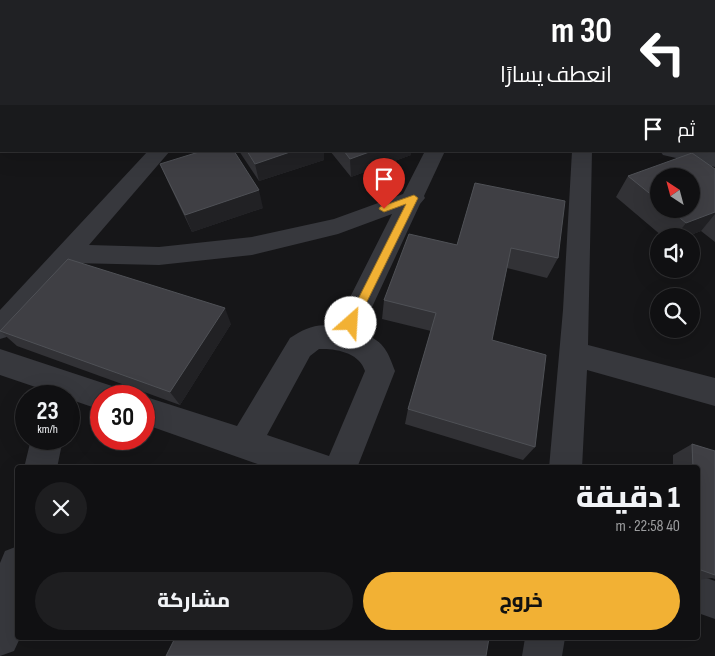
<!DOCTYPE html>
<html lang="ar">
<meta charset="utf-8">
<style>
body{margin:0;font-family:"Sofia Sans Condensed",Cairo,sans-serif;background:#1e1e20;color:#f1f3f6;direction:rtl;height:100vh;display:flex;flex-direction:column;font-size:19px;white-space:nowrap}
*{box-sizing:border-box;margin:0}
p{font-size:16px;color:#9c9d9f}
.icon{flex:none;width:28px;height:28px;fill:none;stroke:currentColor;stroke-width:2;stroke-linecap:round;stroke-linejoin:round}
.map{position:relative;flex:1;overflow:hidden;direction:ltr}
.details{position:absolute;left:15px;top:465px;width:685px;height:175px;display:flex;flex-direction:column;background:#101012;border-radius:5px;box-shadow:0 5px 20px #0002,0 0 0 1px #303032;direction:rtl}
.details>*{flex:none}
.banner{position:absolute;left:0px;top:0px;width:715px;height:152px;box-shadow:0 5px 20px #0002,0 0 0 1px #303032;direction:rtl;background:#202124;color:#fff;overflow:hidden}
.needle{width:32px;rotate:324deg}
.buttons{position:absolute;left:650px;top:168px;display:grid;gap:10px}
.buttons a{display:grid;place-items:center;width:50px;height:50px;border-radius:50%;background:#101012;box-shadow:0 5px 20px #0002,0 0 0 1px #303032;font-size:25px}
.speed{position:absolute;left:15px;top:385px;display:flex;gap:10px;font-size:25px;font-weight:700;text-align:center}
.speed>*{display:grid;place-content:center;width:65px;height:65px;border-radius:50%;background:#101012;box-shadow:0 5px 20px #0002,0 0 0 1px #303032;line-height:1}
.speed small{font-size:12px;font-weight:400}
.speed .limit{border:8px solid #d22;background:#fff;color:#111}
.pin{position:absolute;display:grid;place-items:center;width:42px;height:42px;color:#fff;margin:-51px -21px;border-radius:50% 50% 50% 0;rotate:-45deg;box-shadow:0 0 5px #0007}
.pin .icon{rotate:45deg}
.me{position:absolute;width:55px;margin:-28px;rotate:26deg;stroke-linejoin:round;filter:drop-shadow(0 0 4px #0008)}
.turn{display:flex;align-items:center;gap:18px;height:105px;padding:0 20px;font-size:22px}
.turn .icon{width:65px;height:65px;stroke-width:2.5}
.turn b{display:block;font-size:35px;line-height:42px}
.then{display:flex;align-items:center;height:48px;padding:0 20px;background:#0003;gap:10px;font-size:19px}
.round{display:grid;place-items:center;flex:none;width:52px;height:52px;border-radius:26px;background:#1e1e20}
.headline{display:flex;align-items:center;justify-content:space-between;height:85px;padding:0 20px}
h1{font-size:30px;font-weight:800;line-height:38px}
.cta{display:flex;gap:10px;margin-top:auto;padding:10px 20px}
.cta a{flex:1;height:58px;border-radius:30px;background:#f2b134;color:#111;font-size:20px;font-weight:800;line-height:58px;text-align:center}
.cta a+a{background:#1e1e20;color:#f1f3f6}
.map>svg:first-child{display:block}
</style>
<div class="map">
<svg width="715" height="656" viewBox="0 0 715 656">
<rect width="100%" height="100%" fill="#161618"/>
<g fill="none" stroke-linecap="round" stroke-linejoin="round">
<path fill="#37383d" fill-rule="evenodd" d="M 0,0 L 14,0 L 14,1 L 1,1 L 1,5 Z
M 434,0 L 448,0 L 448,1 L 434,1 Z
M 0,25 L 1,25 L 1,35 L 0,35 Z
M 714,119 L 715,119 L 715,132 L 714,132 Z
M 148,151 L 170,151 L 89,245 L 159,247 L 252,237 L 334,219 L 403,194 L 425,151 L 445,151 L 424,196 L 425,198 L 420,204 L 360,333 C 383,340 387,349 395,371 L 357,468 L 269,468 L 144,424 L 143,396 L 237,426 L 290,338 C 304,329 318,322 335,327 L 392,214 L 338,234 L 252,255 L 159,265 L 73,263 L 10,336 L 0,339 L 0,310 ZM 319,349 C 336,348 360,353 365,371 L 329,456 L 267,435 L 310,356 Z
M 572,151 L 592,151 L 588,345 L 715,378 L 715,406 L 587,370 L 582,468 L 549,468 L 563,310 Z
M 660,151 L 704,151 L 715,153 L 715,167 L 663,155 Z
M 0,349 L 112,386 L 116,396 L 101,396 L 101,410 L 69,399 L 69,396 L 62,396 L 0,375 Z
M 31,439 L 63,439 L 57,468 L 24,468 Z
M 18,546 L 18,638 L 20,638 L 14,651 L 0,656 L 0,563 L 5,551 Z
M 698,575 L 715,581 L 715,619 L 698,613 Z
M 525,638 L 565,638 L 562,656 L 522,656 Z"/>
</g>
<path fill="#323236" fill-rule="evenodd" d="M 715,0 L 715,117 L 714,119 L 714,1 Z
M 239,151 L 324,151 L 324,160 L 259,181 Z
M 330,151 L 411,151 L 411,155 L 351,177 Z
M 160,164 L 263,208 L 192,232 L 168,182 Z
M 715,169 L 715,242 L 701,231 L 688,236 L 662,236 L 616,197 L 628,176 ZM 659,176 L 691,209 L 659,209 Z
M 475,183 L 558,258 L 547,278 L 507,268 L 492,340 L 535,447 L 523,460 L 405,424 L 408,409 L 431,331 L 382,319 L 384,300 L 457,245 Z
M 231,324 L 180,405 L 17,346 L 0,331 Z
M 692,444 L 715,451 L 715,579 L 712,578 L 698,580 L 698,468 L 673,468 L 673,455 Z"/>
<path fill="#212124" d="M 293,151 L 324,151 L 324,160 L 259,181 L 255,164 Z
M 372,151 L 411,151 L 411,155 L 351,177 L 350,159 Z
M 259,190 L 263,208 L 192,232 L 185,215 Z
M 715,212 L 715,214 L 701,231 L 688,236 L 676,236 L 686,223 Z
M 225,308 L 231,324 L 180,405 L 170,392 Z"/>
<path fill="#3f3f44" stroke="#4f5156" d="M 456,0 L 715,0 L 715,96 L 714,96 L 714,1 L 455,1 Z
M 202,151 L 234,151 L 259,190 L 185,215 L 160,164 Z
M 247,151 L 293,151 L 255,164 Z
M 344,151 L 372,151 L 350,159 Z
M 692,153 L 715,169 L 715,212 L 686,223 L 669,209 L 691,209 L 691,176 L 659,176 L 659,201 L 628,176 Z
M 475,183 L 565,201 L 558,258 L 511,248 L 492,340 L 546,355 L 535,447 L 408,409 L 436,313 L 384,300 L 409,234 L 457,245 Z
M 68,259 L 225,308 L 170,392 L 0,331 Z
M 692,444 L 715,451 L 715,575 L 698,569 L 698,468 L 693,468 Z
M 175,638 L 489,638 L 486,656 L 166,656 Z"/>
<path fill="#f2b134" stroke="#9d7322" d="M 414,195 L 418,198 L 355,326 L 347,326 L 346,323 L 406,204 L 384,212 L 379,209 L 380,207 Z"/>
</svg>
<div class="buttons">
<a><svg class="needle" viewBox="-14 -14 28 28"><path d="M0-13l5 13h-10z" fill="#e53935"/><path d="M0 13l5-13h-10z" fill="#9c9d9f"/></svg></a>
<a><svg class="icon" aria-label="sound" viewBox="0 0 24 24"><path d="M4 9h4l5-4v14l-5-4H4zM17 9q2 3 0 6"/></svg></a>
<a><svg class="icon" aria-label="search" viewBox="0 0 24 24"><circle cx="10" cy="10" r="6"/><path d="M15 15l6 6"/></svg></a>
</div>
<div class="speed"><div>23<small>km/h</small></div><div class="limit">30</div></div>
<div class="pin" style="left:384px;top:209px;background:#d93025"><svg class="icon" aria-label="arrive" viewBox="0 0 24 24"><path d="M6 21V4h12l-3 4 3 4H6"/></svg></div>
<svg class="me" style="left:351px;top:323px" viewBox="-20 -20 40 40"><circle r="19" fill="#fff"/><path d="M0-13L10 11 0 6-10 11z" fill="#f2b134"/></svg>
<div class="banner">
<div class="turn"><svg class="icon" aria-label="left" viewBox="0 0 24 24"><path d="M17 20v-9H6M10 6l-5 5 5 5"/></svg><div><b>30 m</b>انعطف يسارًا</div></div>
<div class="then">ثم<svg class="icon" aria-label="arrive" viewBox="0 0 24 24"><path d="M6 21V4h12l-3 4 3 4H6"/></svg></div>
</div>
<section class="details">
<div class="headline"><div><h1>1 دقيقة</h1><p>40 m · 22:58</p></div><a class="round"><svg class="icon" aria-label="close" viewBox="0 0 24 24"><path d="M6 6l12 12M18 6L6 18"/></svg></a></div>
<div class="cta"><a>خروج</a><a>مشاركة</a></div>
</section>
</div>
